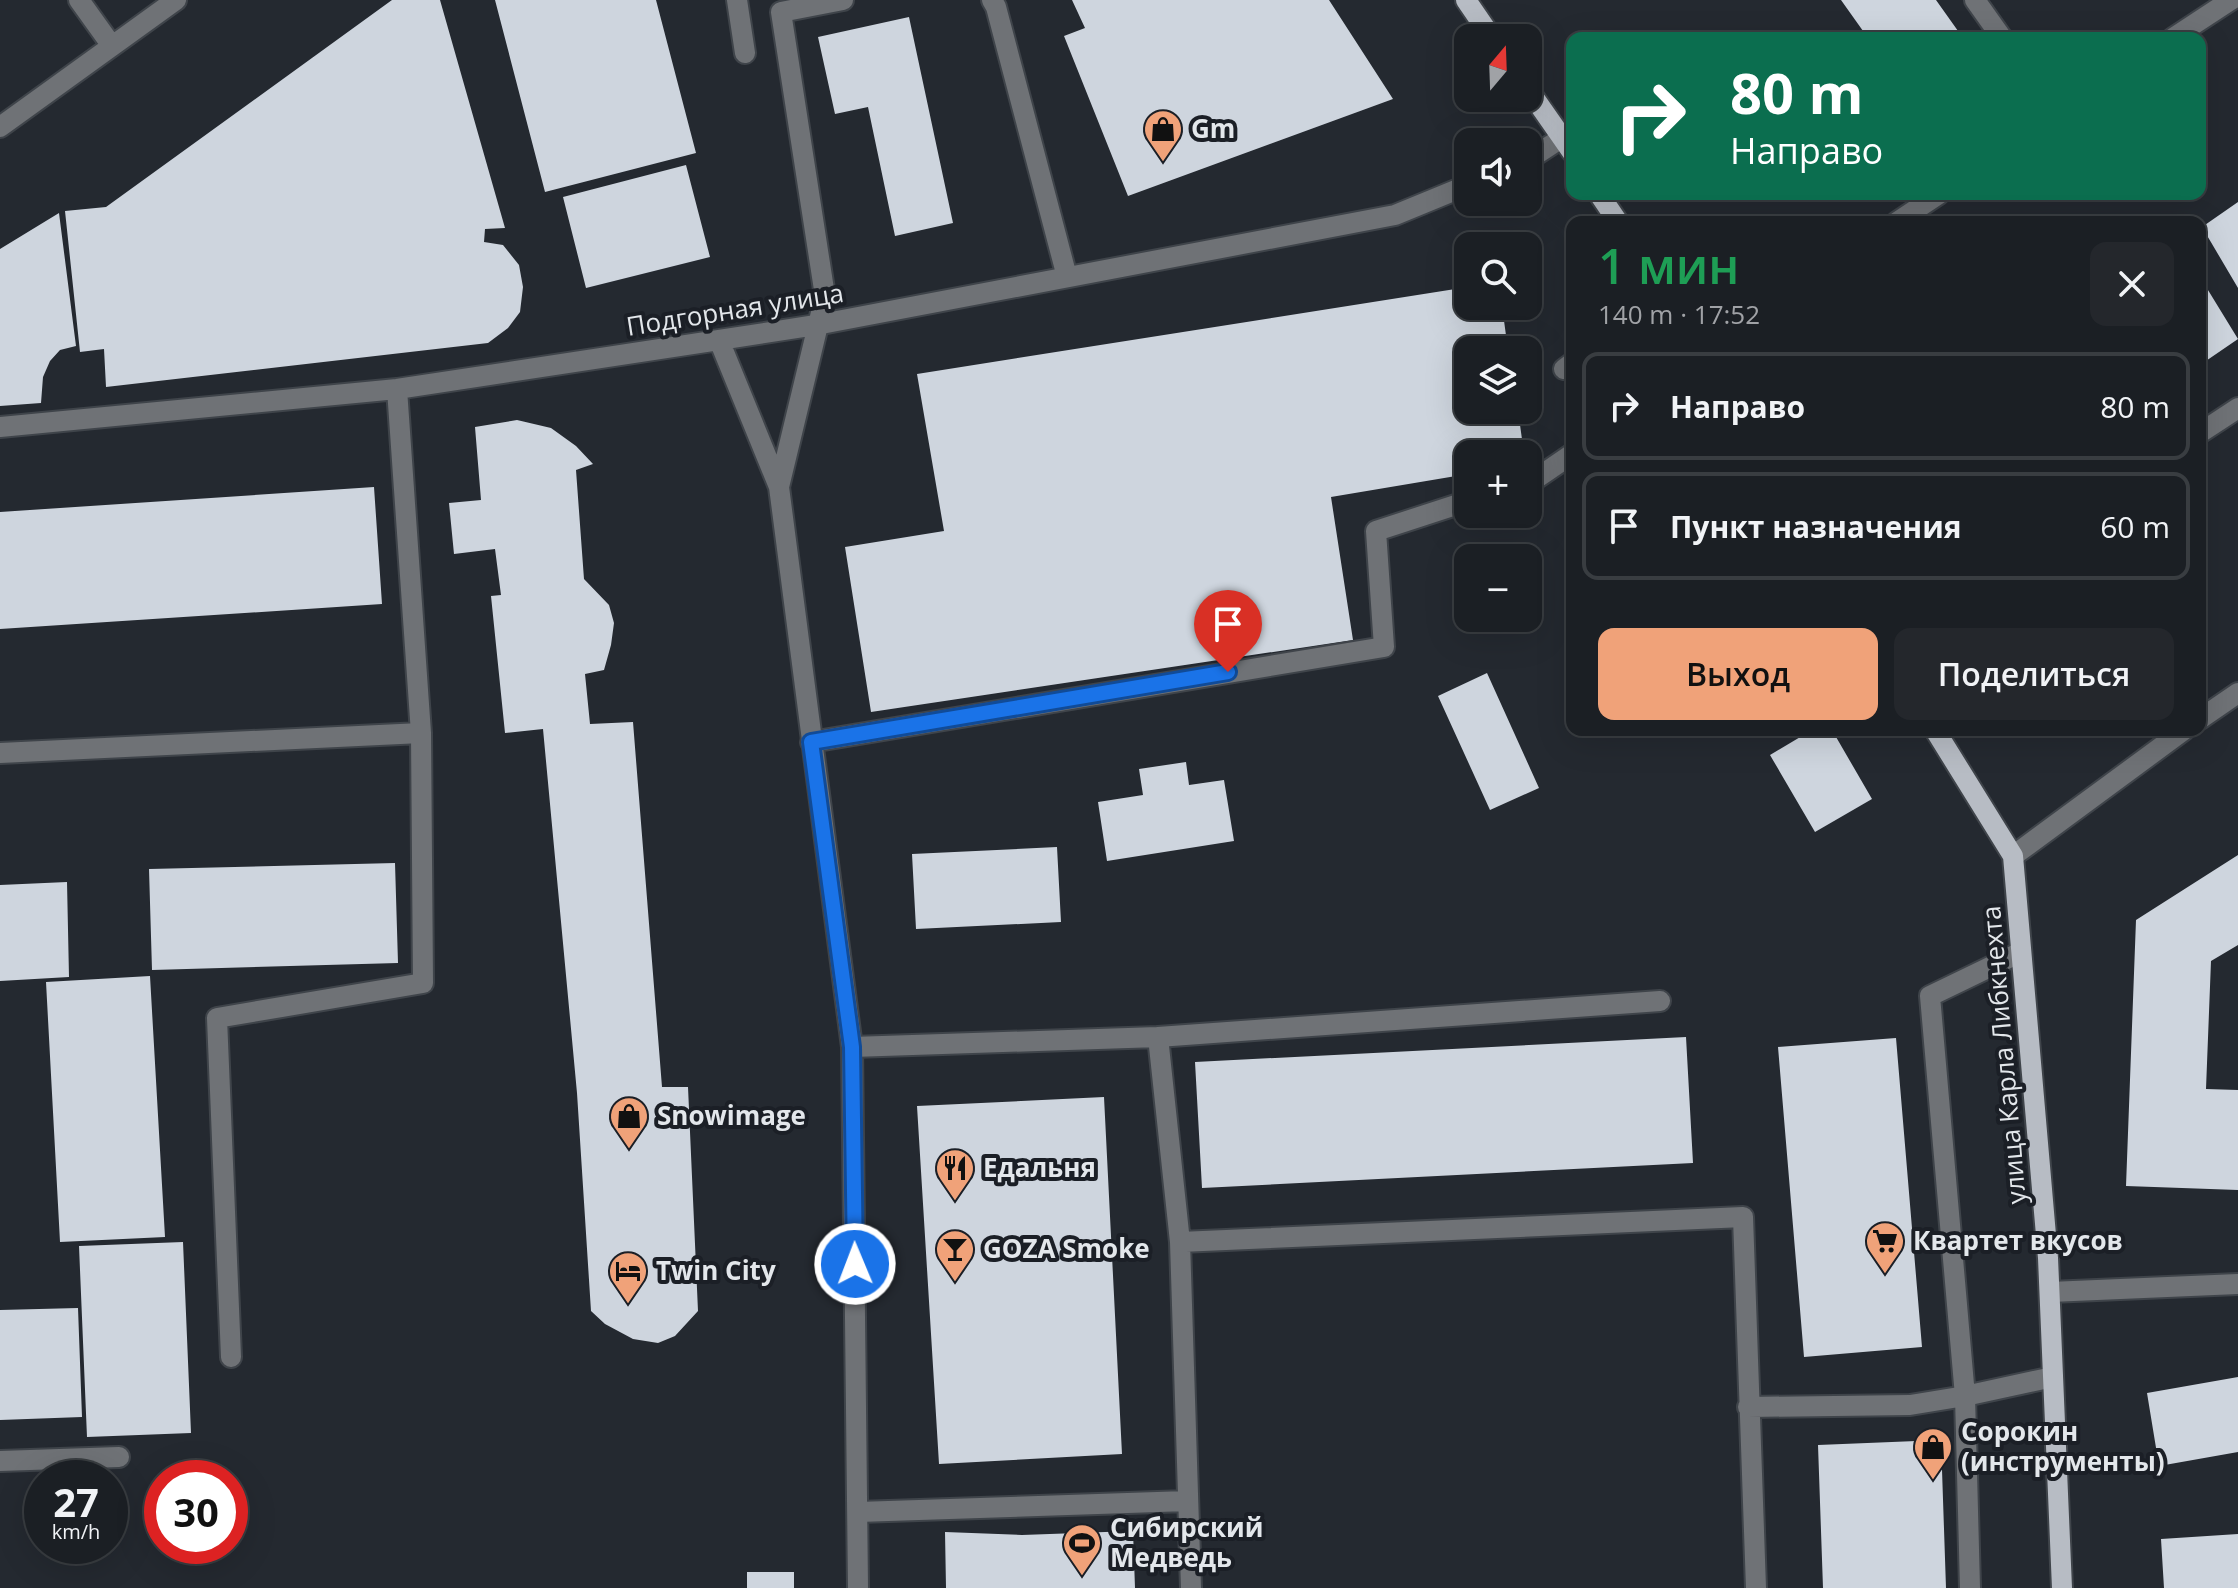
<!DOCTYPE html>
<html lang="ru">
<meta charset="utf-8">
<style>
body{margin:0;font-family:"Open Sans",sans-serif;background:#24272c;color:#f1f3f6;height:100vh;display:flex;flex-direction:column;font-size:30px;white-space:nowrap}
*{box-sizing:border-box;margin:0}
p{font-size:26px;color:#a0a2a6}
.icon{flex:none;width:44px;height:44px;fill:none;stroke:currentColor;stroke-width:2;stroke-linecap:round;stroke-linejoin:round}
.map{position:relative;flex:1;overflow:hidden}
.sheet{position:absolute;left:1566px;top:216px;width:640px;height:520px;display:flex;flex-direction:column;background:#1b1f24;border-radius:16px;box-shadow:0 8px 32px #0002,0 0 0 2px #393d41}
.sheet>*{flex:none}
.guide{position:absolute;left:1566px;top:32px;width:640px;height:168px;border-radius:16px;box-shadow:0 8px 32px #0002,0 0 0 2px #393d41;background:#0b6e4f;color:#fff;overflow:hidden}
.needle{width:52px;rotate:19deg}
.tools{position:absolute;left:1454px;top:24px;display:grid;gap:16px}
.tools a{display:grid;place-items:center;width:88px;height:88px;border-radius:16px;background:#1b1f24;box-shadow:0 8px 32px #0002,0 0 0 2px #393d41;font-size:40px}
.speed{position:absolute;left:24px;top:1460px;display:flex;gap:16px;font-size:40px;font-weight:700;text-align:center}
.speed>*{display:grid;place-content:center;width:104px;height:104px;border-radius:50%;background:#1b1f24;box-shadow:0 8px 32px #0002,0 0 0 2px #393d41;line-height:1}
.speed small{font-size:20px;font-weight:400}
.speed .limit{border:12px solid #d22;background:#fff;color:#111}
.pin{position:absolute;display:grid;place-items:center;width:68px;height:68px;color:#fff;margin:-82px -34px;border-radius:50% 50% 50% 0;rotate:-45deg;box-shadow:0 0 8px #0007}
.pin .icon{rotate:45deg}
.me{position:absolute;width:88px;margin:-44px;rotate:359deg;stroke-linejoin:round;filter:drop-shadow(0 0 6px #0008)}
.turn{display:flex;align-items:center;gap:28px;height:168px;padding:0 32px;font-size:36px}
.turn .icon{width:104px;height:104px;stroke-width:2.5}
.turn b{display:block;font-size:56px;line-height:68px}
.round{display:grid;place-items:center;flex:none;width:84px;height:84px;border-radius:16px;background:#24272c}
.headline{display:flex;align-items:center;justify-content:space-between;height:136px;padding:0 32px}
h1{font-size:48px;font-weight:600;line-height:60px;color:#1e9e55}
.cta{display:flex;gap:16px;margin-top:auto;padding:16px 32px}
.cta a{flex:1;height:92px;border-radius:16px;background:#f0a279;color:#111;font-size:32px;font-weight:600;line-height:92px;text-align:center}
.cta a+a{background:#24272c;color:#f1f3f6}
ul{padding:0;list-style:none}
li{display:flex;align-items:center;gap:24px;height:108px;margin:0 16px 12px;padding:0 16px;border:4px solid #393d41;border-radius:16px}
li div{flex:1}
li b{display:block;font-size:30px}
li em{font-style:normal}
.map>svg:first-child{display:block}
</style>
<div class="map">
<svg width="2238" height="1588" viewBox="0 0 2238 1588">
<rect width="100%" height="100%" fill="#242930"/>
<path fill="#ced5de" d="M 392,0 L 440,0 L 505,228 L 485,229 L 484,242 L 503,245 L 519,265 L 523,287 L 520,312 L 508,328 L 488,343 L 106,387 L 104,349 L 80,352 L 65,211 L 106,207 Z
M 495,0 L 656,0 L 696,153 L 545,192 Z
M 1072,0 L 1329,0 L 1393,99 L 1128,196 L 1064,36 L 1085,28 Z
M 1841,0 L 1936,0 L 1963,38 L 1868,38 Z
M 909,17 L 953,223 L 895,236 L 868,107 L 835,114 L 818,37 Z
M 686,165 L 710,257 L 586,288 L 563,197 Z
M 2238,202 L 2238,288 L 2202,227 Z
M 59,213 L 76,346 L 60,350 L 50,361 L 43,377 L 41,403 L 0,406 L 0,249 Z
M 2200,277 L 2238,339 L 2200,365 Z
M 1468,287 L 1468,306 L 1502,306 L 1508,350 L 1468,350 L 1468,410 L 1518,410 L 1524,454 L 1468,454 L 1468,474 L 1331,497 L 1353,640 L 871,712 L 845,547 L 944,531 L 917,374 Z
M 517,420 L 551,428 L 576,446 L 593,464 L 576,470 L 584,579 L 609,605 L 614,623 L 611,645 L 604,670 L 585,674 L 590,724 L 633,722 L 662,1087 L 688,1087 L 698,1311 L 675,1336 L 658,1343 L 633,1339 L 605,1324 L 591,1311 L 577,1093 L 543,729 L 505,733 L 491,596 L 501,595 L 495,549 L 454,554 L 449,503 L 481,500 L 475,427 Z
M 374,487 L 382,604 L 0,629 L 0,512 Z
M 1487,673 L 1539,788 L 1490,810 L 1438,696 Z
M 1812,730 L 1832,730 L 1872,799 L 1815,832 L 1770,755 Z
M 1186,762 L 1189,785 L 1224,780 L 1234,841 L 1107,861 L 1098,802 L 1143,795 L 1139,769 Z
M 1057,847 L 1061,922 L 916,929 L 912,854 Z
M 2238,855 L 2238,945 L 2211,961 L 2206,1089 L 2238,1090 L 2238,1190 L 2126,1186 L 2136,920 Z
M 395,863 L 398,963 L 152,970 L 149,869 Z
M 67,882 L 69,977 L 0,981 L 0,885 Z
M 150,976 L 165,1237 L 60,1242 L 46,982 Z
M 1686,1037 L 1693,1163 L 1202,1188 L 1195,1062 Z
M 1896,1038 L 1922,1347 L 1804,1357 L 1778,1047 Z
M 1104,1097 L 1122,1454 L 939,1464 L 917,1106 Z
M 183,1242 L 191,1433 L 87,1437 L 79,1246 Z
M 78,1308 L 82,1417 L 0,1420 L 0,1310 Z
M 2238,1377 L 2238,1452 L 2159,1466 L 2147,1393 Z
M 1941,1440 L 1946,1588 L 1823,1588 L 1818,1445 Z
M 1133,1531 L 1135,1588 L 946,1588 L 945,1532 L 1022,1535 Z
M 2238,1534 L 2238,1588 L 2164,1588 L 2161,1539 Z
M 747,1572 L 794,1572 L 794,1588 L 747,1588 Z"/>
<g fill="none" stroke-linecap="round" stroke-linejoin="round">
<g stroke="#3f444a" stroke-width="24">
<path id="minor" d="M 79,0 L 112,46
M 737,0 L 745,53
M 992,0 L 996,7 L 1067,277
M 1975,0 L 2002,38
M 2173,38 L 2231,0
M 0,127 L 176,0
M 1528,160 L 1563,137
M 1897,222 L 1939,194
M 719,340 L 779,487 L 852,1047 L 858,1588
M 1564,369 L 1572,363
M 0,427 L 397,389 L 719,340 L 816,325 L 1395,215 L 1468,185
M 2200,433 L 2238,408
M 1528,481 L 1537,478 L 1572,454
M 779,487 L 825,296 L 781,12 L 843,0
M 2200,719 L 2238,693
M 811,742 L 1384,647 L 1376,531 L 1468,501
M 0,753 L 421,733 L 397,389
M 2013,856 L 2184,730
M 2021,952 L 1930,996 L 1965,1396 L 2053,1377
M 1158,1037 L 1180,1242 L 1191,1588
M 852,1047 L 1158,1037 L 1660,1001
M 1180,1242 L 1743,1217 L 1756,1588
M 2050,1292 L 2238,1284
M 231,1357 L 217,1018 L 423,983 L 421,733
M 1748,1407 L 1910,1405 L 1965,1396 L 1970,1588
M 0,1461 L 119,1457
M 858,1512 L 1187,1501"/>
</g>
<g stroke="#3f444a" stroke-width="24">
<path id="major" d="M 1466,0 L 1492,38
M 1528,89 L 1572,152
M 1599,194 L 1618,222
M 1935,730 L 2013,856 L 2048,1258 L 2062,1588"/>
</g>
<use href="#minor" stroke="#6f7276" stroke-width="20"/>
<use href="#major" stroke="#b7bcc4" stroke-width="20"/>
</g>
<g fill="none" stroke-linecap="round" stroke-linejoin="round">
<g stroke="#114b97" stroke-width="20">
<path id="route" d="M 855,1264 L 852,1047 L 811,742 L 1228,672"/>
</g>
<use href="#route" stroke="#1a73e8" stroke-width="14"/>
</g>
<defs>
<g id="shop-pin" transform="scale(2)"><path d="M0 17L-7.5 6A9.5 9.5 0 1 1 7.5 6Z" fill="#f0a279" stroke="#1b1f26"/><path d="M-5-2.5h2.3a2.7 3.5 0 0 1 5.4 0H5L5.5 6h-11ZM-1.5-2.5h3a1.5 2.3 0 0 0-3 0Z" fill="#111"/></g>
<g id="restaurant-pin" transform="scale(2)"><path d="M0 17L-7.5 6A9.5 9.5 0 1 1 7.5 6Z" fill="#f0a279" stroke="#1b1f26"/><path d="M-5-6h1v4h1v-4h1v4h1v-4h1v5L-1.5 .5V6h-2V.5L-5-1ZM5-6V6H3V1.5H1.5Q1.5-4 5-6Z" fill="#111"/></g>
<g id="supermarket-pin" transform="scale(2)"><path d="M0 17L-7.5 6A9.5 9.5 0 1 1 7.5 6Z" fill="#f0a279" stroke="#1b1f26"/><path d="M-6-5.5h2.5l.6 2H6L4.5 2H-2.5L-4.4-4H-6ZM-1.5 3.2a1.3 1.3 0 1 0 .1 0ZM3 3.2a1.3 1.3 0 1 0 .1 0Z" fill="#111"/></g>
<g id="bar-pin" transform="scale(2)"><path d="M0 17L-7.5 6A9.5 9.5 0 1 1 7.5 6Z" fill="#f0a279" stroke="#1b1f26"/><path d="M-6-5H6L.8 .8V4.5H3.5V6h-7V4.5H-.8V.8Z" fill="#111"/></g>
<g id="hotel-pin" transform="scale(2)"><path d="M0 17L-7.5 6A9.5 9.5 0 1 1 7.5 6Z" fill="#f0a279" stroke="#1b1f26"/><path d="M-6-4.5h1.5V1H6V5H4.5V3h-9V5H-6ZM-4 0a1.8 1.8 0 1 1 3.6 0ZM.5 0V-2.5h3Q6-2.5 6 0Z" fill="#111"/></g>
<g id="stadium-pin" transform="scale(2)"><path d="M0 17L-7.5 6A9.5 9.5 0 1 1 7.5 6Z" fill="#f0a279" stroke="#1b1f26"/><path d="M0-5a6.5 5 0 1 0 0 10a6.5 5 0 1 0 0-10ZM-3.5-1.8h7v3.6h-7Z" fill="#111"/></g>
</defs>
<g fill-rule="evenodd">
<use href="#shop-pin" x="1163" y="129"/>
<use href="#shop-pin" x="629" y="1116"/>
<use href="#restaurant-pin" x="955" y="1168"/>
<use href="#supermarket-pin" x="1885" y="1241"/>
<use href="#bar-pin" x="955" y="1249"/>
<use href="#hotel-pin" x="628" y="1271"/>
<use href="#shop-pin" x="1933" y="1447"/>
<use href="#stadium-pin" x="1082" y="1543"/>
</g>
<g text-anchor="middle" stroke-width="8" stroke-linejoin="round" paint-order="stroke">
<g font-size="26" font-weight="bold" fill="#e3e7eb" stroke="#1b1f26" text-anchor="start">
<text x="1191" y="138">Gm</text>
<text x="657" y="1125">Snowimage</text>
<text x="983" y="1177">Едальня</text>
<text x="1913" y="1250">Квартет вкусов</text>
<text x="983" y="1258">GOZA Smoke</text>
<text x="656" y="1280">Twin Сity</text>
<text x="1961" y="1441">Сорокин<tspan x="1961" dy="30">(инструменты)</tspan></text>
<text x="1110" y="1537">Сибирский<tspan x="1110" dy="30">Медведь</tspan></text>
</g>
<g font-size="26" fill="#e3e7eb" stroke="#1b1f26">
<text transform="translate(735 310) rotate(-9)" y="9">Подгорная улица</text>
<text transform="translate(2004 1055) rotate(-95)" y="9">улица Карла Либкнехта</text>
</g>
</g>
</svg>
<div class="tools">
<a><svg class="needle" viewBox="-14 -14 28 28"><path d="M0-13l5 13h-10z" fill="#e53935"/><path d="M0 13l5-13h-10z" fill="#a0a2a6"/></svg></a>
<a><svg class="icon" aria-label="sound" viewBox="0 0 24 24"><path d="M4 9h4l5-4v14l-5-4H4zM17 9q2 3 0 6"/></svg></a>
<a><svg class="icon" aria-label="search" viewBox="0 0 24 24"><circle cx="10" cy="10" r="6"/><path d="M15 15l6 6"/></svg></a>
<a><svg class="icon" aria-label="layers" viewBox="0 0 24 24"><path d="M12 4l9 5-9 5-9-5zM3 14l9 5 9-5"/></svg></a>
<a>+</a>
<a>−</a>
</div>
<div class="speed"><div>27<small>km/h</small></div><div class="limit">30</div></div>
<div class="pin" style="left:1228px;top:672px;background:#d93025"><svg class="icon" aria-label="arrive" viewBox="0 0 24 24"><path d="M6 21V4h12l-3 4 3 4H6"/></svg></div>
<svg class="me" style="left:855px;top:1264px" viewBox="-20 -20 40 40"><circle r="17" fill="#1a73e8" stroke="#fff" stroke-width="3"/><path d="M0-11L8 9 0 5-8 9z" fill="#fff"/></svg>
<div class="guide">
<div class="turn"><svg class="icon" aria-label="right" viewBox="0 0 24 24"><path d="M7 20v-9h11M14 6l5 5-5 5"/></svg><div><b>80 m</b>Направо</div></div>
</div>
<section class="sheet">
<div class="headline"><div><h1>1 мин</h1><p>140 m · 17:52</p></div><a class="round"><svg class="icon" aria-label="close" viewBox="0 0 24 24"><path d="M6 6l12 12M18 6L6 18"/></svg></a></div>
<ul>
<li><svg class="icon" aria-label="right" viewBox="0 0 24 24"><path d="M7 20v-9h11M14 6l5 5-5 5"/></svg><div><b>Направо</b></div><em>80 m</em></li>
<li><svg class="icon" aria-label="arrive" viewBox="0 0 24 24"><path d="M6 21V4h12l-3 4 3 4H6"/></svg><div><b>Пункт назначения</b></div><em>60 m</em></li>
</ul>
<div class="cta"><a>Выход</a><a>Поделиться</a></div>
</section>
</div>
